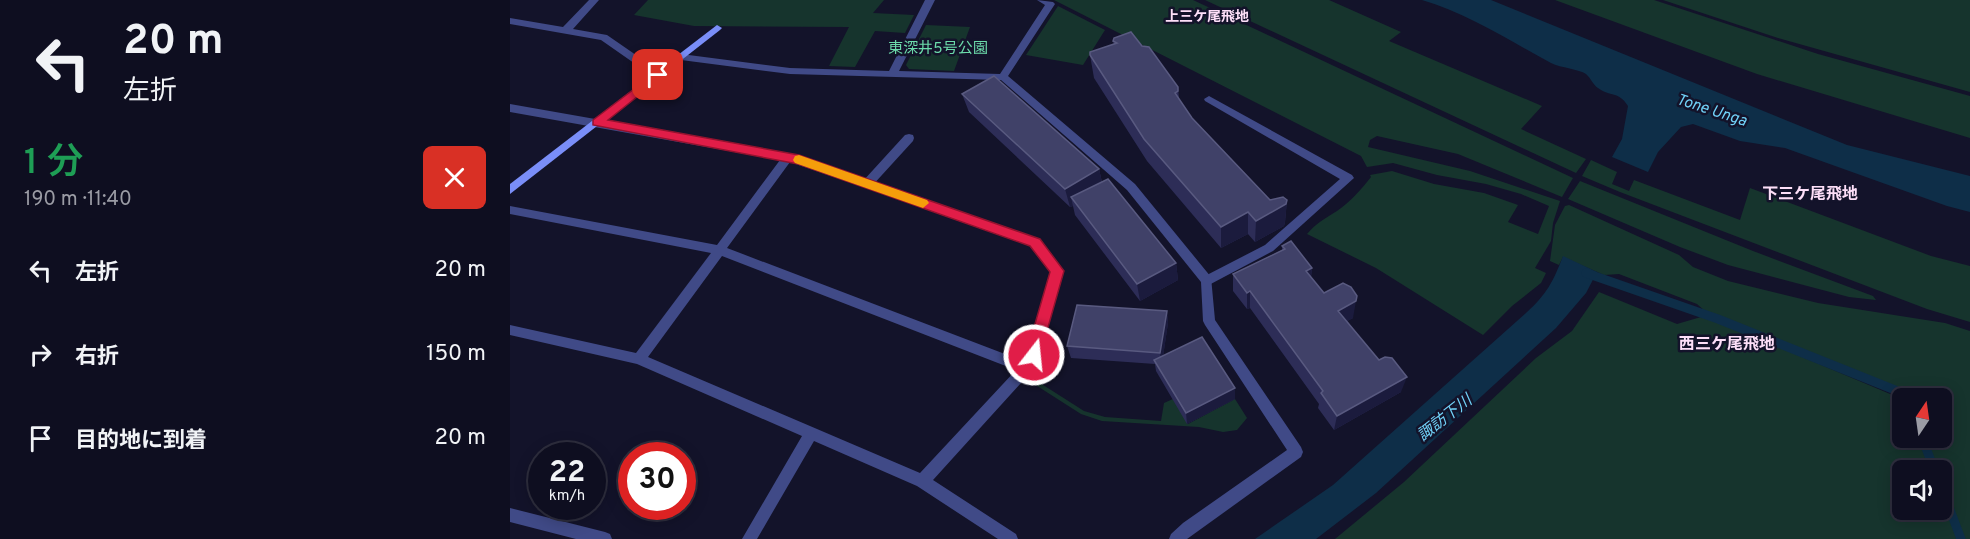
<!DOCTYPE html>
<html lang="ja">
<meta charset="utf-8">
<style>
body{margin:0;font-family:Overpass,"Noto Sans JP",sans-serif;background:#1c1c2d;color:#f1f3f6;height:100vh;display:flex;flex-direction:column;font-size:22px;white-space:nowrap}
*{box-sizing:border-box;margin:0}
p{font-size:20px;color:#9b9ca5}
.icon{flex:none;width:33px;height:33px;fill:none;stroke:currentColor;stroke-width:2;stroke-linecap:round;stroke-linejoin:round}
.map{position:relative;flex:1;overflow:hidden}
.side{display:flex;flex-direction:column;background:#0e0e20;width:510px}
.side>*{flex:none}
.banner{background:#0e0e20;color:#f1f3f6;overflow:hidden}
.needle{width:39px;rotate:13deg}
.controls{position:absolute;left:1382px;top:388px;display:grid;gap:12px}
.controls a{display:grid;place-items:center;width:60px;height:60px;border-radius:9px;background:#0e0e20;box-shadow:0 3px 15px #0003,0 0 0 2px #2e2e3e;font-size:30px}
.speed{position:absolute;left:18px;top:442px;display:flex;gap:12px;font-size:30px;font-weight:700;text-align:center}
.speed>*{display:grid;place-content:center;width:78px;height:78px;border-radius:50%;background:#0e0e20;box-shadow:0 3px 15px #0003,0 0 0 2px #2e2e3e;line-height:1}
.speed small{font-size:15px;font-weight:400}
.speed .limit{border:9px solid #d22;background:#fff;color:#111}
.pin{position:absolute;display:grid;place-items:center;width:51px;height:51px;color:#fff;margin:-26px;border-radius:12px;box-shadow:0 3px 9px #0006}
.me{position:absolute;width:66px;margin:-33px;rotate:16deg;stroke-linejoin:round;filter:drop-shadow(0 0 4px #0008)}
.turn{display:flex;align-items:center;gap:21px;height:126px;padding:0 24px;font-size:27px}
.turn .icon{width:78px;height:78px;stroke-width:2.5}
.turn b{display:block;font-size:42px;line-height:51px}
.round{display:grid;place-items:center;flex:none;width:63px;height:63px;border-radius:9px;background:#1c1c2d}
.head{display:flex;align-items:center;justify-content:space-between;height:102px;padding:0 24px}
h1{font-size:36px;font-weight:600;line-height:45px;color:#1e9e55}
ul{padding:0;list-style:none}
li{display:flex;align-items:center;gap:18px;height:84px;padding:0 24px}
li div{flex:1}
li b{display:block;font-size:22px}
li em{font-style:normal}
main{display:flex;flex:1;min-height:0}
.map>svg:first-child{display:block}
</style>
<main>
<section class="side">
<div class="banner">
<div class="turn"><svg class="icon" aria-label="left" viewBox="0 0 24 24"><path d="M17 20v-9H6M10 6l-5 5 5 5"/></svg><div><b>20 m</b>左折</div></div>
</div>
<div class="head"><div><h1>1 分</h1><p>190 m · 11:40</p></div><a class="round" style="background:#d93025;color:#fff"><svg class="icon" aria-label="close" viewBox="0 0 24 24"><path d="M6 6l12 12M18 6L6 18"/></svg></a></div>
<ul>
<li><svg class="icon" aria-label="left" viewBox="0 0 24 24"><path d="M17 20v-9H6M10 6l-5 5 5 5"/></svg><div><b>左折</b></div><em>20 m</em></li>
<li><svg class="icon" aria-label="right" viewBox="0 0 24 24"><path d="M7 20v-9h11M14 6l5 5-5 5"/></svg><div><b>右折</b></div><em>150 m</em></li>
<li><svg class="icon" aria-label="arrive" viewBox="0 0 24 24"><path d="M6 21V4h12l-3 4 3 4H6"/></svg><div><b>目的地に到着</b></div><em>20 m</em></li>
</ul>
</section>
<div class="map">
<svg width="1460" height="539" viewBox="0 0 1460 539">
<rect width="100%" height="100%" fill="#13132a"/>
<path fill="#16342d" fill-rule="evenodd" d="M 138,0 L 374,0 L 363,13 L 404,15 L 395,33 L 365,31 L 345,67 L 319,66 L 339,27 L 184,26 L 124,15 Z
M 544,0 L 683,0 L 1063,178 L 1052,197 L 948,154 L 867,136 L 860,140 L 858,147 L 960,171 L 1050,201 L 1043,223 L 1041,241 L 1025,268 L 1036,273 L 1031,283 L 1002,306 L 973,335 L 866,268 L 797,234 C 806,223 816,218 827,211 C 840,202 851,190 861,177 L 860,175 L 882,171 L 924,184 L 974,193 L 1008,205 L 998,222 L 1028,234 L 1039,206 L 1011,194 L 976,184 L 927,175 L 883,163 L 857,167 L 851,156 Z
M 695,0 L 819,0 L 891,32 L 879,41 L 1032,106 L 1011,129 L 1076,159 L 1066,173 Z
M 1045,0 L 1144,0 L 1308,54 L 1460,96 L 1460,138 L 1247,74 Z
M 1153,0 L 1460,0 L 1460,92 L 1268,38 Z
M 548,6 L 595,30 L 573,65 L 516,55 Z
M 416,25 L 460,27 L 444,71 L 399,69 L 396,65 Z
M 1081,160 L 1107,172 L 1102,184 L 1119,191 L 1124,180 L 1230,220 L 1240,188 L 1421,256 L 1460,266 L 1460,322 L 1417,309 L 1110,192 L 1072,176 Z
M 1070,181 L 1243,251 L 1363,296 L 1366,300 L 1339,297 L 1218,265 L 1170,247 L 1058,199 Z
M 1059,205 L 1169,255 L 1183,267 L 1218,281 L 1308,303 L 1435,323 L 1460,331 L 1460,539 L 825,539 L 894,482 L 1026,358 L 1062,331 L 1089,292 L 1167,324 L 1191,317 L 1219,326 L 1392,399 L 1392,438 L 1431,438 L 1431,399 L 1402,399 L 1400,395 L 1197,313 L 1187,304 L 1109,274 L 1094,275 L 1053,257 L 1049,265 L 1040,261 L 1045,225 L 1055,206 ZM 1392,471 L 1431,471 L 1431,510 L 1392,510 Z
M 536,371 L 539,372 L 530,383 L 574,411 L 595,417 L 651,421 L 654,403 L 663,399 L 678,424 L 725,399 L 737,418 L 727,430 L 713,432 L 689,427 L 592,421 L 571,414 L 524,384 Z"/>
<path fill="#0e2e48" d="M 912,0 L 981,0 L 1337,145 L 1460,176 L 1460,212 L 1437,206 L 1275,148 L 1230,141 L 1183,124 L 1171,127 L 1148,152 L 1138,172 L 1102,157 L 1112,139 L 1118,106 C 1109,91 1100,97 1088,88 C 1083,85 1081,78 1076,74 C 1069,69 1051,68 1041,63 C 998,40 959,14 912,0 Z
M 1053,256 L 1087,272 L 1076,293 L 1046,328 L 866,493 L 806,539 L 745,539 L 823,485 L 1016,313 C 1037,294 1043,282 1053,256 Z"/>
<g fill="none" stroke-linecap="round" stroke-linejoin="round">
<path stroke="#0e2e48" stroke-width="9" d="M 1076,273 L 1208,319 L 1385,390 L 1396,399
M 1412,438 L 1425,471
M 1431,486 L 1451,539"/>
<path fill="#404a87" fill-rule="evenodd" d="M 699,96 L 842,175 L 844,178 L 763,251 L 697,286 L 693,285 L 691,281 L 693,277 L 755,245 L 830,179 L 695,101 L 694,99 Z
M 399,134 L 403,135 L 404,138 L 403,141 L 361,187 L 353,187 L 351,184 L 353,181 L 395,135 Z"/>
<path fill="#404a87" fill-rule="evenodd" d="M 79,0 L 89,0 L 63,29 L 97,35 L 152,73 L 152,77 L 144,77 L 91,40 L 0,24 L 0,18 L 53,27 Z
M 415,0 L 425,0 L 389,71 L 490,74 L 535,5 L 527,0 L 543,2 L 545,4 L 498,76 L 625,184 L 701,277 L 705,320 L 791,447 L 793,452 L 791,457 L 677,539 L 659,539 L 661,534 L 673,523 L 777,450 L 695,325 L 693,321 L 691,282 L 617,190 L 491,80 L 280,74 L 171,60 L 166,57 L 171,54 L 280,68 L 379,71 Z
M 0,104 L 278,153 L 529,239 L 553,271 L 530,355 L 521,372 L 423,480 L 506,534 L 508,539 L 488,539 L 407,486 L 304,441 L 247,539 L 232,539 L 292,436 L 127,364 L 0,335 L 0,325 L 126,353 L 201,253 L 0,214 L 0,206 L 207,245 L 270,160 L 0,112 ZM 280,162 L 521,245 L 541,272 L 518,353 L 513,361 L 217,248 ZM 212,256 L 506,370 L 410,473 L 138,357 Z
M 0,508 L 95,532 L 100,534 L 102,539 L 66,539 L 0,522 Z"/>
<path fill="#7a8ef8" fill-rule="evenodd" d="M 207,25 L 212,28 L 210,30 L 0,194 L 0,184 Z"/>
</g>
<path fill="#2d2d57" d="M 603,41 L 632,46 L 668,87 L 669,99 L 682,118 L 760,200 L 777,200 L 775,222 L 774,226 L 745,242 L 738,234 L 711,248 L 637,161 L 584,78 L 580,55 L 604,45 Z
M 452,94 L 589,169 L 592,182 L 666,263 L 668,280 L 630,301 L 565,215 L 563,206 L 560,207 L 459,112 Z
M 772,246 L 802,268 L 801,277 L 814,293 L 843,318 L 837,321 L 891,392 L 824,430 L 808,408 L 809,404 L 740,308 L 737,309 L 723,291 L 723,274 L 772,250 Z
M 657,311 L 658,323 L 653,356 L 725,388 L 725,399 L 677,424 L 646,371 L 645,364 L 561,358 L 557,346 Z"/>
<path fill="#1b1b3d" d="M 589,169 L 593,187 L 561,197 L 563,206 L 560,207 L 555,189 Z
M 777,200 L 775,222 L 774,226 L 745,242 L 746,221 Z
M 738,212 L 738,234 L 711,248 L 711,227 Z
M 666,263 L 668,280 L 630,301 L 627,284 Z
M 802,268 L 800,285 L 796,271 Z
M 740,291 L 740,308 L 737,309 L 737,293 Z
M 846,301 L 843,318 L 826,327 L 828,311 Z
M 657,311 L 658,323 L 652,364 L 650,353 Z
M 897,377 L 891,392 L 824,430 L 827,416 Z
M 725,388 L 725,399 L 677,424 L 676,413 Z"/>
<path fill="#404168" stroke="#595a80" stroke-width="1.5" d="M 621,32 L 632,46 L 639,47 L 668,87 L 668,91 L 665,93 L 682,118 L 760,200 L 773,197 L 777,200 L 776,204 L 746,221 L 738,212 L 711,227 L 634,139 L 580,55 L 580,52 L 607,43 L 603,41 L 604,38 Z
M 484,76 L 589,169 L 555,189 L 452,94 Z
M 598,179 L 666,263 L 627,284 L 561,197 Z
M 781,241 L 802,268 L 796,271 L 814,293 L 833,283 L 841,287 L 847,296 L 846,301 L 828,311 L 869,360 L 875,357 L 882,358 L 897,377 L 827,416 L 811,393 L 813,391 L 740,291 L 737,293 L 723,274 L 775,249 L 772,246 Z
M 567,305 L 657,311 L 650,353 L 557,346 Z
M 692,337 L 725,388 L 676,413 L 644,360 Z"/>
<path fill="#e11d48" stroke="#92132f" stroke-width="1.5" d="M 148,71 L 154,75 L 152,77 L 98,120 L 289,155 L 530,239 L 554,271 L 529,359 L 524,361 L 518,359 L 516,355 L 540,272 L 520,246 L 288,164 L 83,125 L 83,120 Z"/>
<path fill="#f59e0b" d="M 289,155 L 417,200 L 419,203 L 413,208 L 285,163 L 283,160 L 285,156 Z"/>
<g text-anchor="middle" stroke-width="5" stroke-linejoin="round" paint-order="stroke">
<g font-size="14" font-weight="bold" fill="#fddff8" stroke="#13132a">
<text x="697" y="21">上三ケ尾飛地</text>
</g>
<g font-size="15" fill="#6cdbab" stroke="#13132a">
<text x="428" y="53">東深井5号公園</text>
</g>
<g font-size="16" font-style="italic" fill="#71d2f8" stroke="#13132a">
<text transform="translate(1202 109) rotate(18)" y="6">Tone Unga</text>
<text transform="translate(934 417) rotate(-38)" y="6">諏訪下川</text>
</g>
<g font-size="16" font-weight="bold" fill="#fddff8" stroke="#13132a">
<text x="1300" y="199">下三ケ尾飛地</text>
<text x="1217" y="349">西三ケ尾飛地</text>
</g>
</g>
</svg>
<div class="controls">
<a><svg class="needle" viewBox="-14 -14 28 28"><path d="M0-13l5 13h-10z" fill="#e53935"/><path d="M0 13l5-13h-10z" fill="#9b9ca5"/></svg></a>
<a><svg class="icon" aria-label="sound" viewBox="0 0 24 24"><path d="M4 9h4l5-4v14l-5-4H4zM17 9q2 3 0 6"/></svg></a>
</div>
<div class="speed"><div>22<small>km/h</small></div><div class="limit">30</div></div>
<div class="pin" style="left:148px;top:75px;background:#d93025"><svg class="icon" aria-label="arrive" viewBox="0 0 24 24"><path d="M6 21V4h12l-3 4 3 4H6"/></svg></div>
<svg class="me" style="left:524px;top:355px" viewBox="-20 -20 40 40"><circle r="17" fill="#e11d48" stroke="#fff" stroke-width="3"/><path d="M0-11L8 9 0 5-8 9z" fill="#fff"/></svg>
</div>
</main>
